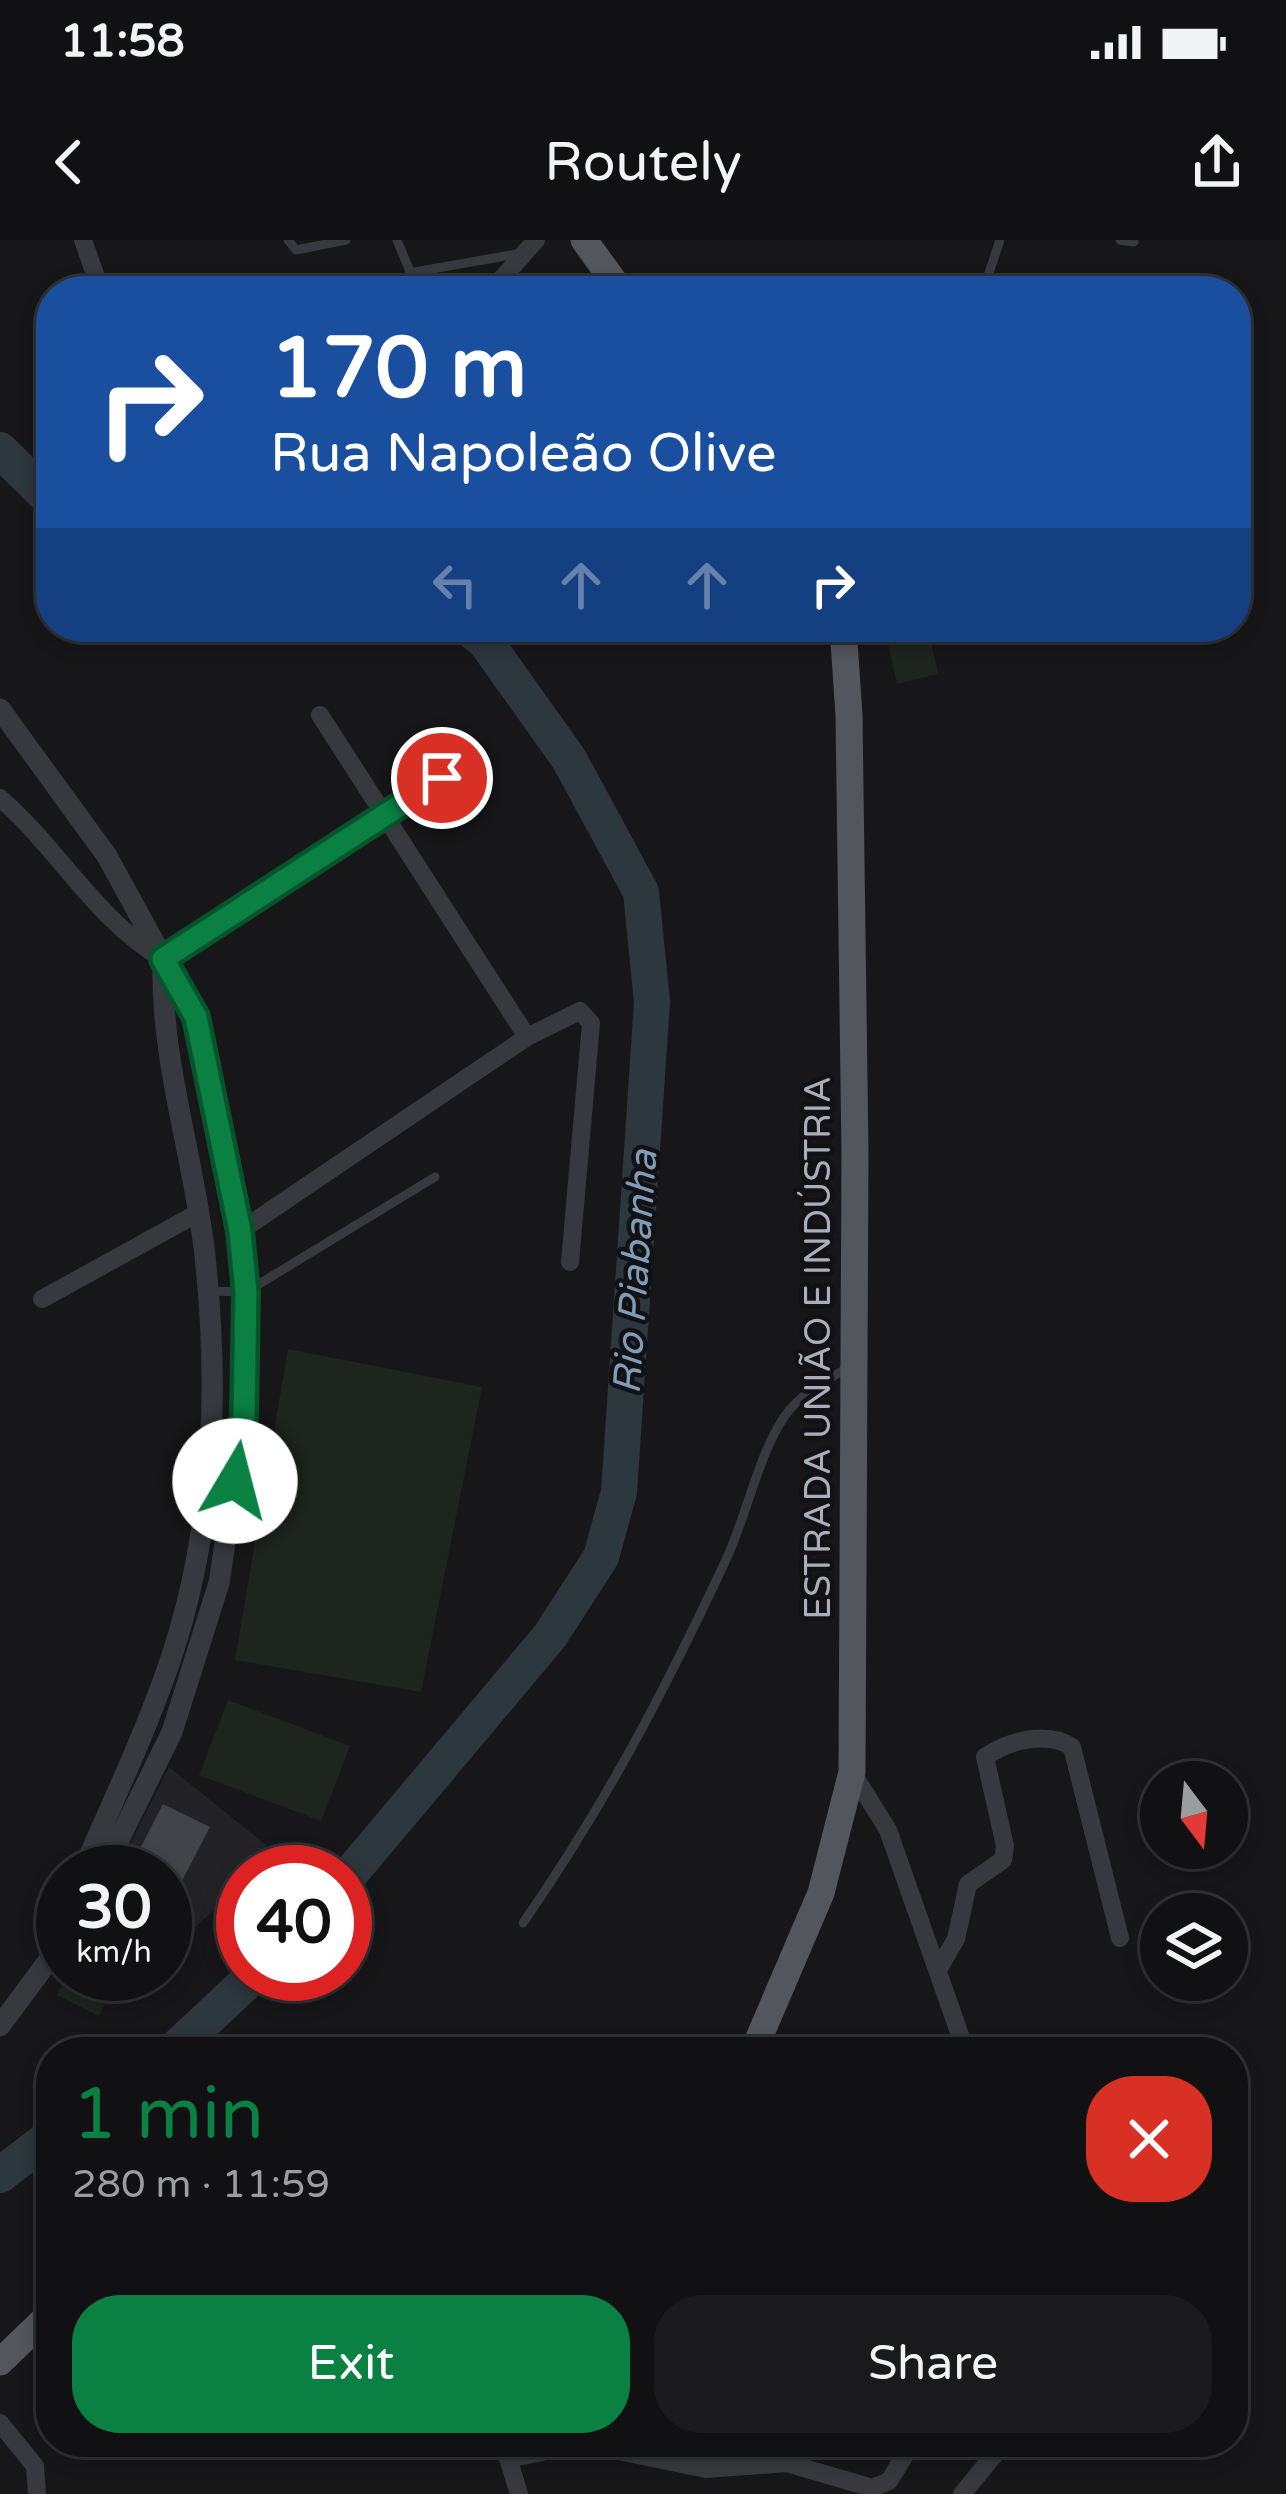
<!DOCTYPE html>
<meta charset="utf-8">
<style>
body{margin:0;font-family:"Varela Round",sans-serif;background:#1a1a1d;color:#f1f3f6;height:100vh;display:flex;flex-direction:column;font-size:45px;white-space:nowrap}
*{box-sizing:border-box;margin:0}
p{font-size:39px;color:#9c9da0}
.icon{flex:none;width:66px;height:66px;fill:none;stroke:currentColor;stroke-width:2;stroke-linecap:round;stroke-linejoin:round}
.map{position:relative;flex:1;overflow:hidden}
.side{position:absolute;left:36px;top:1797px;width:1212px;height:420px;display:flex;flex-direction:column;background:#111114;border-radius:48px;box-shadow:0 6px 18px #0003,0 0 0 3px #303134}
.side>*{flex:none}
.top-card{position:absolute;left:36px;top:36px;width:1215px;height:366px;border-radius:48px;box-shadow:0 6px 18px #0003,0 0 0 3px #303134;background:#1a4fa0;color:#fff;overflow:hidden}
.needle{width:78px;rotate:164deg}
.controls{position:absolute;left:1140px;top:1521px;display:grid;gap:24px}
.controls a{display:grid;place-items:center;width:108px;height:108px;border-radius:50%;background:#111114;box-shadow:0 6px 18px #0003,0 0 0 3px #303134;font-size:60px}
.speed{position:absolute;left:36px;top:1605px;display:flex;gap:24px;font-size:60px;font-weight:700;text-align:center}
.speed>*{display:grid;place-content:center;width:156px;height:156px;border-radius:50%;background:#111114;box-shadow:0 6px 18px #0003,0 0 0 3px #303134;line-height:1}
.speed small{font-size:30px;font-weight:400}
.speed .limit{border:18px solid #d22;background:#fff;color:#111}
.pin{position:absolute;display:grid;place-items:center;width:102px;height:102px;color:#fff;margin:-51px;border:6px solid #fff;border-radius:50%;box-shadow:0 3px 12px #0007}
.me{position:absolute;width:132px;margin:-66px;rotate:8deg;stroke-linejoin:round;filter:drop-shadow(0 0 9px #0008)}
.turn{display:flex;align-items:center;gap:42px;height:252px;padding:0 36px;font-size:54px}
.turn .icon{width:156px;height:156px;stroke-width:2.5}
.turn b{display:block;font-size:84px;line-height:102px}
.lanes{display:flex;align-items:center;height:114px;padding:0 36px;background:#0003;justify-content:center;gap:60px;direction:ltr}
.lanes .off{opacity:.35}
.round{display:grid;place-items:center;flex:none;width:126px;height:126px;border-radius:48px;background:#1a1a1d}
.overview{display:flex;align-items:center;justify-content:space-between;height:204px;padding:0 36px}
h1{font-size:72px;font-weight:600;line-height:90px;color:#0b8043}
.primary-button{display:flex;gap:24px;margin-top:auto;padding:24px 36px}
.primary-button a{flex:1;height:138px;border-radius:48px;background:#0b8043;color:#fff;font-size:48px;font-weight:600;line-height:138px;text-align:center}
.primary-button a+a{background:#1a1a1d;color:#f1f3f6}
.status{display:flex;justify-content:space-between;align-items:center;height:84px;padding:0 60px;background:#111114;direction:ltr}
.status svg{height:33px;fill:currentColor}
header{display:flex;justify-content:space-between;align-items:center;height:156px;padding:0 36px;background:#111114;font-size:54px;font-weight:600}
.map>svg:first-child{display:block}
</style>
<div class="status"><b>11:58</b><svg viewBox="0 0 49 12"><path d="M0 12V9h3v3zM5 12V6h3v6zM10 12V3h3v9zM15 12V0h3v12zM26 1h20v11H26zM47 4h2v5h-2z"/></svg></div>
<header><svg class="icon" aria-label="back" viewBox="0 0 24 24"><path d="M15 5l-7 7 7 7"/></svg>Routely<svg class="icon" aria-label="share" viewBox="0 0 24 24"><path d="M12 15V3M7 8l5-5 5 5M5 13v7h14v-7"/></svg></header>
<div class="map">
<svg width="1286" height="2254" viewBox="0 0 1286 2254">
<rect width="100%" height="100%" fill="#17171a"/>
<path fill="#232327" d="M 169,1527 L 275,1612 L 254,1632 L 243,1632 L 243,1643 L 173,1708 L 165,1704 L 165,1632 L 116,1632 Z"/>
<path fill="#1d251e" d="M 884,387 L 928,387 L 938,434 L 897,444 Z
M 288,1109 L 482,1147 L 421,1452 L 235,1420 Z
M 228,1460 L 350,1506 L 321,1581 L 199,1535 Z
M 68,1734 L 120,1734 L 99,1776 L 57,1755 Z"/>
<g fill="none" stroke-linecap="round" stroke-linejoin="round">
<path stroke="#2d373e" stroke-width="36" d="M 0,210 L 51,260
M 345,1640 L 550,1396 L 601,1317 L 619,1252 L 652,762 L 641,652 L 569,519 L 485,401 L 467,387
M 172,1812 L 255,1734
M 0,1935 L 51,1896"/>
</g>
<path fill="#43444a" d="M 163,1564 L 210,1587 L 165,1673 L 165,1632 L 128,1632 Z"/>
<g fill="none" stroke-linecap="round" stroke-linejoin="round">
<path stroke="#38393f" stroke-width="9" d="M 288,0 L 296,10 L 346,0
M 397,0 L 418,51
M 1120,0 L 1134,2
M 409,33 L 522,13
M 983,51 L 1000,0
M 208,1051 L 246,1052 L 435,937
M 523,1683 C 606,1563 663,1454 725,1322 C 746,1278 758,1216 784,1177 C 801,1153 825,1141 849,1127"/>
<path stroke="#38393f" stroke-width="18" d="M 83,0 L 101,51
M 491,51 L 536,0
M 320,475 L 527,797
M 0,558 C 58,608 95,679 163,719 L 471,520
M 240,991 L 527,797 L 580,771 L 591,783 L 570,1022
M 42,1059 L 198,973
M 852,1532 L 888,1590 L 966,1812
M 939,1728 L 956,1699 L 968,1644 L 1003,1620 L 1005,1606 L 985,1517 C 1007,1501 1048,1490 1072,1507 L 1120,1698
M 0,2183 L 35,2226 L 37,2254
M 503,2202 L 519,2254
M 508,2219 L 566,2207 L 604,2208 L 706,2229 L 787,2223 L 872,2248 L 889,2241 L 913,2202
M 962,2254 L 1005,2202"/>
<path stroke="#38393f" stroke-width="21" d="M 0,469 L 107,616 L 195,777 L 240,991 L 246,1052 L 244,1176 L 219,1343 L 172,1492 L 103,1632
M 82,1632 C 111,1566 143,1498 167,1430 C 214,1296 220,1156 205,1016 C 194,916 160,821 163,719
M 50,1713 L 63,1679
M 0,1786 L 63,1701"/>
<path stroke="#54565e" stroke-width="27" d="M 584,0 L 621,51
M 753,1812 L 821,1653 L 852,1532 L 855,914 L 849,475 L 843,387
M 0,2122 L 51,2073"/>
</g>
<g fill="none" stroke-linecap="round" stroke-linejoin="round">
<g stroke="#07532c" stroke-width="30">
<path id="route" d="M 235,1241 L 244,1176 L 246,1052 L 240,991 L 196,777 L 163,719 L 442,538"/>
</g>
<use href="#route" stroke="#0b8043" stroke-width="21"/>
</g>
<g text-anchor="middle" stroke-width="9" stroke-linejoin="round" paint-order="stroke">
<g font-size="36" fill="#a9aeba" stroke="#121215">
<text transform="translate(817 1108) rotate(-90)" y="13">ESTRADA UNIÃO E INDÚSTRIA</text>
</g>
<g font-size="39" font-style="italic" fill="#7f9db6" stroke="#121215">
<text transform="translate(634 1032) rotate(-86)" y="14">Rio Piabanha</text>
</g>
</g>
</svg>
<div class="controls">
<a><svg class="needle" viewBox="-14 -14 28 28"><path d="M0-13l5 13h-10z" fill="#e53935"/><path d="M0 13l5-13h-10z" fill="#9c9da0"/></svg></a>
<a><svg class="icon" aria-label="layers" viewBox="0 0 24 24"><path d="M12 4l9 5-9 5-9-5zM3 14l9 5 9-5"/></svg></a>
</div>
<div class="speed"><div>30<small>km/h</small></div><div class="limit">40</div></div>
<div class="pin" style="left:442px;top:538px;background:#d93025"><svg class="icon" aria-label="arrive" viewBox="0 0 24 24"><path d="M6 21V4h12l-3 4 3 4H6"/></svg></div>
<svg class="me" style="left:235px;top:1241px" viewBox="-20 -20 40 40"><circle r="19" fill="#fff"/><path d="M0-13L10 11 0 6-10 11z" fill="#0b8043"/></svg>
<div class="top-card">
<div class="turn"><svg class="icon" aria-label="right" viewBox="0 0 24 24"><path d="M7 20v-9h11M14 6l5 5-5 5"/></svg><div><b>170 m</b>Rua Napoleão Olive</div></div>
<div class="lanes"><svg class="icon off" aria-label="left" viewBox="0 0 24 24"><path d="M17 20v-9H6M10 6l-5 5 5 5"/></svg><svg class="icon off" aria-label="ahead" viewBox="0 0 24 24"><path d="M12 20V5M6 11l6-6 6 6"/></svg><svg class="icon off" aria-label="ahead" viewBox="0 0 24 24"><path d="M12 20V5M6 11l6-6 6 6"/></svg><svg class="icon" aria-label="right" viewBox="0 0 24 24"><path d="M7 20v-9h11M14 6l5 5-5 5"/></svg></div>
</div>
<section class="side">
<div class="overview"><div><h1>1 min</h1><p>280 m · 11:59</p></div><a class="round" style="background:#d93025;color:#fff"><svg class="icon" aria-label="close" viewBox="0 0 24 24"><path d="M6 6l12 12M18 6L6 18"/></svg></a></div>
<div class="primary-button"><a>Exit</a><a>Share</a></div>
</section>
</div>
